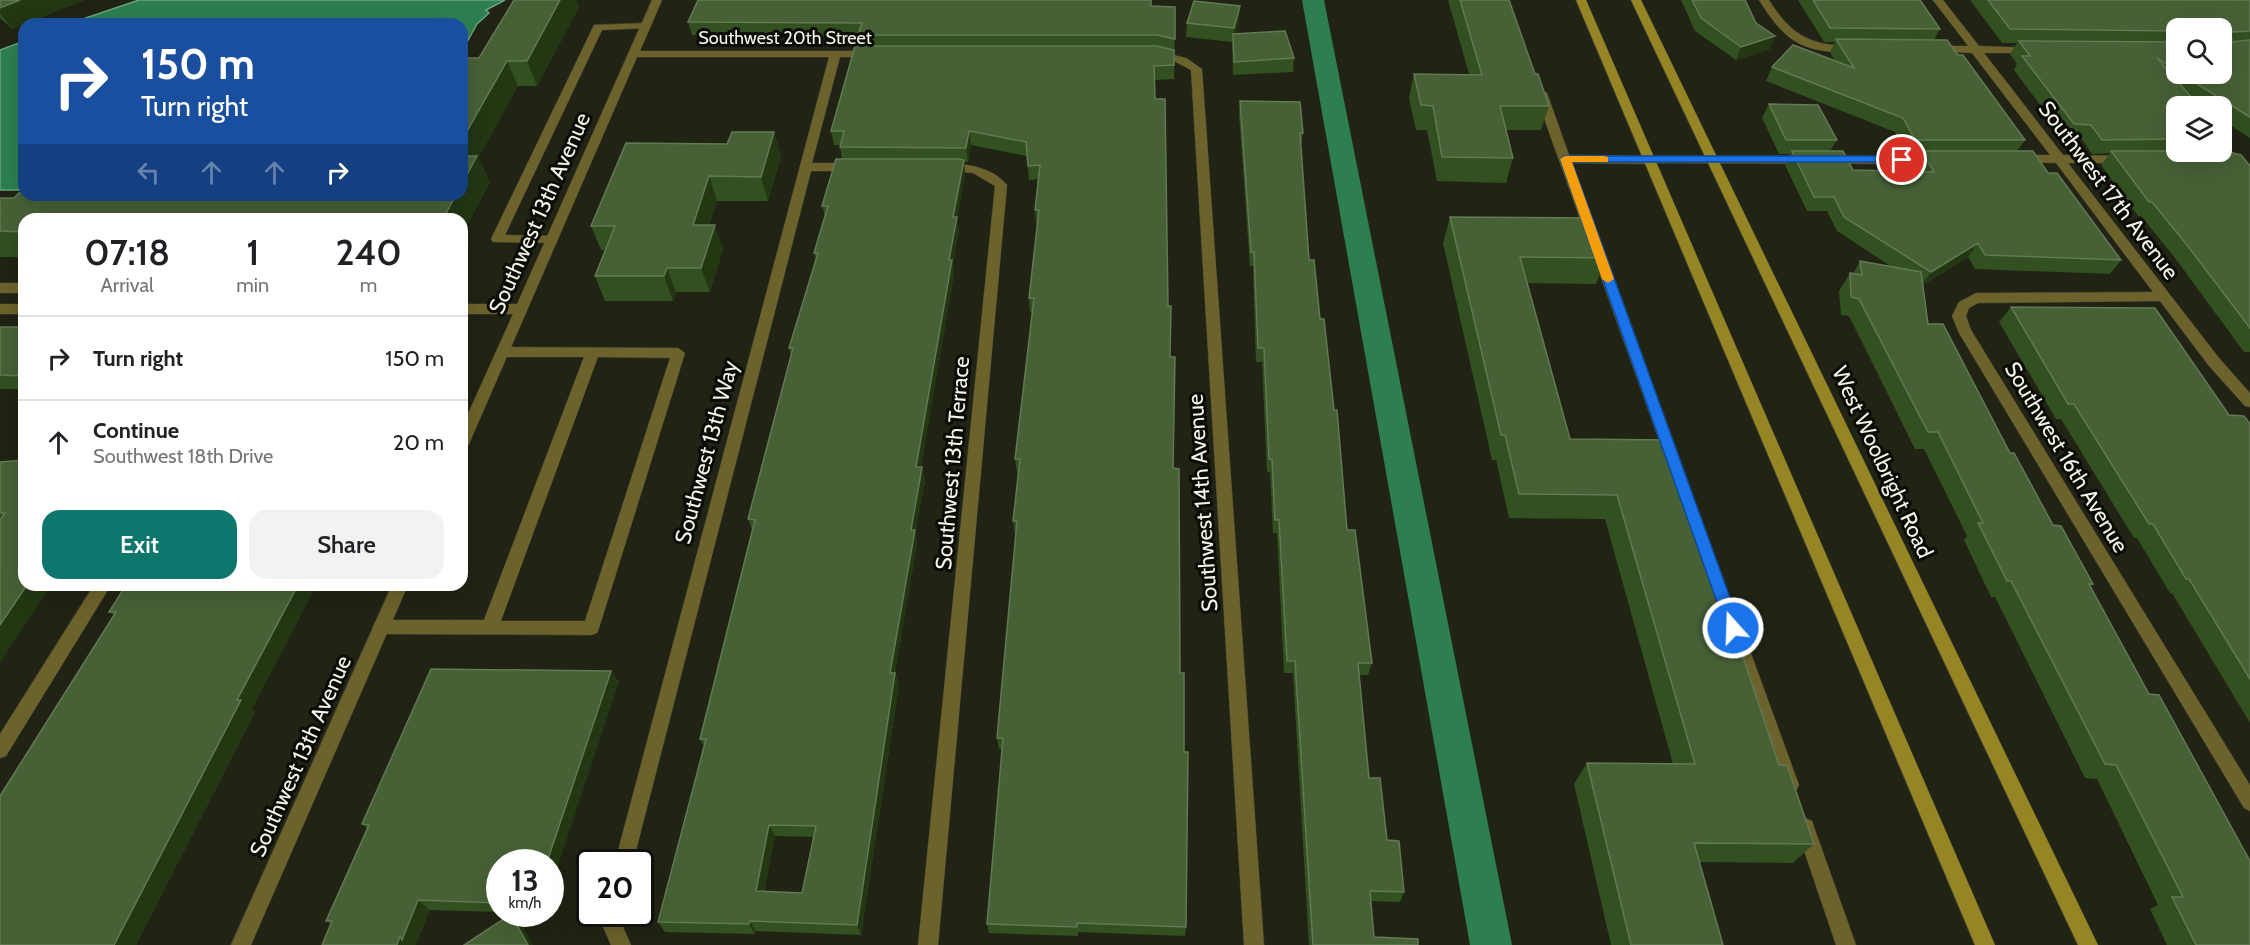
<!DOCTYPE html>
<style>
body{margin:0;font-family:Cabin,sans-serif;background:#f2f2f2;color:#202124;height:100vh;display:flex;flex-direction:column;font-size:22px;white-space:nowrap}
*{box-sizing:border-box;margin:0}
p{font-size:20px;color:#757577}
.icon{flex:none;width:33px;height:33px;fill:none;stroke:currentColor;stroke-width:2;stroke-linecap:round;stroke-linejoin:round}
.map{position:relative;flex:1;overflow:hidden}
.sheet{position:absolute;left:18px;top:213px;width:450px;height:378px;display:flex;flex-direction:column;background:#fff;border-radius:18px;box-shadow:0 6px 24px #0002}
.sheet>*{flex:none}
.guide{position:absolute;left:18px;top:18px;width:450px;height:183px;border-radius:18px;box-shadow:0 6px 24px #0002;background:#1a4fa0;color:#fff;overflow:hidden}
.fabs{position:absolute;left:2166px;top:18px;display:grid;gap:12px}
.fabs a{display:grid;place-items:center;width:66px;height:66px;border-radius:12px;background:#fff;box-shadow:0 6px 24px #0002;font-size:30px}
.speed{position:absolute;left:486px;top:849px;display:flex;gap:12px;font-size:30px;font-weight:700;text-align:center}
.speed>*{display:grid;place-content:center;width:78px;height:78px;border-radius:50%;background:#fff;box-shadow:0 6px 24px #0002;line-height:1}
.speed small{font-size:15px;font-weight:400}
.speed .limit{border:3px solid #111;border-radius:9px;background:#fff;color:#111}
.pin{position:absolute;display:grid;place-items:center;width:51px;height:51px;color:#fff;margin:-26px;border:3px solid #fff;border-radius:50%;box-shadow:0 2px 6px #0007}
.me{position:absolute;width:66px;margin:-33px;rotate:340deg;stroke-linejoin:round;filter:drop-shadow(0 0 4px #0008)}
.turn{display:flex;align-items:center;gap:21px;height:126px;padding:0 24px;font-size:27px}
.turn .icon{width:78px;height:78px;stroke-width:2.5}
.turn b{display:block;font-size:42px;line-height:51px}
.lanes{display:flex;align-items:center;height:57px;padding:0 24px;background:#0003;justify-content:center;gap:30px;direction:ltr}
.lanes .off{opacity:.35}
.eta{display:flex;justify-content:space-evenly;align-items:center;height:102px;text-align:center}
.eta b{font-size:36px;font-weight:600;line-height:42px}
.primary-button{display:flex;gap:12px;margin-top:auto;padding:12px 24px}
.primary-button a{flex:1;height:69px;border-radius:18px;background:#0f766e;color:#fff;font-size:24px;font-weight:600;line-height:69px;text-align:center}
.primary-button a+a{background:#f2f2f2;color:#202124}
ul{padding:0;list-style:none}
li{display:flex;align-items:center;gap:18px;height:84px;padding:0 24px;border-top:2px solid #e0e0e0}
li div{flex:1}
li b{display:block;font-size:22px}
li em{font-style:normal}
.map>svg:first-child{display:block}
</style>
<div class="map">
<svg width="2250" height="945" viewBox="0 0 2250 945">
<rect width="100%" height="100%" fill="#212414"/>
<path fill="#2d7f50" stroke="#69a37f" stroke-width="1.5" d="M 139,0 L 505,0 L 486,10 L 489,13 L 477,24 L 462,51 L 462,24 L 68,24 Z
M 24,41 L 24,190 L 0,190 L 0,50 Z"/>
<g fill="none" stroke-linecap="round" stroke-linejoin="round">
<path fill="#2d7f50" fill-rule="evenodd" d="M 1302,0 L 1324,0 L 1512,945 L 1470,945 Z"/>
<g stroke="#3f4132" stroke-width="1">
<path id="lane" d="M 646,23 L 650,24 L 650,28 L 602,30 L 505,235 L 552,236 L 557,237 L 557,243 L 493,242 L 491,239 L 594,25 Z
M 1541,90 L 1547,93 L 1569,155 L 1650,156 L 1656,160 L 1650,164 L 1572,163 L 1679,457 L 1677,461 L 1667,461 L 1665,457 L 1535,93 Z
M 0,283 L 24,283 L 24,293 L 0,293 Z
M 503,347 L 678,348 L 685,353 L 599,628 L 597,633 L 591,635 L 381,634 L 375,632 L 373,627 L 375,622 L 381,620 L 484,620 L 584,357 L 503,357 L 496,352 ZM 598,357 L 670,358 L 585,621 L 501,621 Z
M 1725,597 L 1731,599 L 1733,604 L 1799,785 L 1796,791 L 1790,793 L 1784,791 L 1781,785 L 1717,604 L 1719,599 Z
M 1805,818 L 1812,821 L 1814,827 L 1856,945 L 1836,945 L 1796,827 L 1798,821 Z"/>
</g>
<g stroke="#3f4132" stroke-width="1">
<path id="street" d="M 652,0 L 662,0 L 640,51 L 871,51 L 876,54 L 871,57 L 840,57 L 812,163 L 853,163 L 859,167 L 853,171 L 811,171 L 633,862 L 615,862 L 829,57 L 637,57 L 469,444 L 462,450 L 462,427 L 513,314 L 462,314 L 462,304 L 517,304 Z
M 1759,0 L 1769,0 C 1786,27 1803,43 1836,45 C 1844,46 1852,44 1858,49 C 1853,54 1844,52 1836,52 C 1795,50 1780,33 1759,0 Z
M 1933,0 L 1943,0 L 1979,46 L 2037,48 L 2038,50 L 2033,53 L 1984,53 L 2063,155 L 2129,156 L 2131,159 L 2125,163 L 2068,163 L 2219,358 L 2250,393 L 2250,407 L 2245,406 L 2209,366 L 2160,301 L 1978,303 L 1969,308 L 1966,316 L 1971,330 L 2250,785 L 2250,811 L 2244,808 L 1959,333 L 1952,316 L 1959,302 L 1976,293 L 2153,292 L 2056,163 L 2016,162 L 2014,159 L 2020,155 L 2050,155 L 1972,53 L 1930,51 L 1930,47 L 1934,46 L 1968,46 Z
M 1156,51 L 1186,58 L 1202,69 L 1264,945 L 1244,945 L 1191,70 L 1174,61 L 1152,56 L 1151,54 Z
M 1650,156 L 1936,156 L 1942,160 L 1936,164 L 1646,163 L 1646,157 Z
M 946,163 C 968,164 992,167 1007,185 L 938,945 L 918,945 L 995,186 L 973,173 L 942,170 L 942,164 Z
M 0,304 L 24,304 L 24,314 L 0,314 Z
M 94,585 L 111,585 L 6,756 L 0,758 L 0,734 Z
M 392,585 L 408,585 L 251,945 L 231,945 Z
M 604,914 L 623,914 L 623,927 L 631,945 L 611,945 L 603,927 Z"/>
</g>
<g stroke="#3f4132" stroke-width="1">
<path id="secondary" d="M 1576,0 L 1586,0 L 1995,945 L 1975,945 Z
M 1631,0 L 1641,0 L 2098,945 L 2078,945 Z"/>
</g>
<use href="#lane" fill="#6c622b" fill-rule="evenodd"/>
<use href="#street" fill="#6c622b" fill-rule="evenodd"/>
<use href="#secondary" fill="#968524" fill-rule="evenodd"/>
</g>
<path fill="#325020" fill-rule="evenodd" d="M 0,0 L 84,0 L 12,29 L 0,18 Z
M 514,0 L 576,0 L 579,7 L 537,86 L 518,86 L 478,158 L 490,182 L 462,235 L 462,219 L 24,219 L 24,257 L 0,257 L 0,198 L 400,197 L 462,195 L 479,58 Z
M 1448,0 L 1509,0 L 1535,74 L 1549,106 L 1541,130 L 1506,130 L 1513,158 L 1506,183 L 1437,181 L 1427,130 L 1416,130 L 1409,98 L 1414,74 L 1469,74 Z
M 1681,0 L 1745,0 L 1770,49 L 1736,60 L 1695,31 Z
M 1798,0 L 1920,0 L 1940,29 L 1934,40 L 1958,55 L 2025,140 L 2017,151 L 2048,173 L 2121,260 L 2110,274 L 1975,269 L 1968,257 L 1923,285 L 1928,324 L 2010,453 L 2053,525 L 2093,584 L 2090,586 L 2250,945 L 2167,945 L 2150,909 L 2158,905 L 2097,779 L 2085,778 L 1995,597 L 1991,597 L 1964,540 L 1967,536 L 1924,449 L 1915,449 L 1849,316 L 1841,315 L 1839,291 L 1850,273 L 1853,274 L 1860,261 L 1892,267 L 1837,231 L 1827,211 L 1807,211 L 1785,165 L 1790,154 L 1779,154 L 1762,118 L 1769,104 L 1837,140 L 1830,151 L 1853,170 L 1917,171 L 1913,165 L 1920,154 L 1906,154 L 1895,132 L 1766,81 L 1772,67 L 1835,61 L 1830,52 L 1835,42 L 1824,42 Z
M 1970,0 L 2250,0 L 2250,138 L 2222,120 L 2222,106 L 2201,106 L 2196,103 L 2176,106 L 2176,152 L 2250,166 L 2250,352 L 2244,352 L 2175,258 L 2141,216 L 2138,216 L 2101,165 L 2110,153 L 2092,154 L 2081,138 L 2065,138 L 2014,70 L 2017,64 L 2010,54 L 2017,43 L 2002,43 ZM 2176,28 L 2222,28 L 2222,74 L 2176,74 Z
M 1151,6 L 1175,7 L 1174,79 L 1154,80 L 1170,357 L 1180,673 L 1184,752 L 1186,927 L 1185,936 L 1078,932 L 1078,936 L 989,933 L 987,924 L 1002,749 L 999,749 L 997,738 L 1016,534 L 1015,534 L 1013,521 L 1019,472 L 1017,472 L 1015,459 L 1032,312 L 1030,312 L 1029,298 L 1037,223 L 1036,223 L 1035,210 L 1038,179 L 1029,180 L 1027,156 L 971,145 L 968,162 L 964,162 L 965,174 L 957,219 L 959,231 L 953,263 L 954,274 L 921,467 L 925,481 L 915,534 L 917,543 L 895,673 L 899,685 L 861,935 L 756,931 L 755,934 L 665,932 L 658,922 L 704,746 L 700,739 L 752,529 L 748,519 L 791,355 L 789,348 L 816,260 L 814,253 L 825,216 L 822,206 L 842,159 L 840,147 L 840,145 L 834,145 L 831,131 L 860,46 L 858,37 L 692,35 L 688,22 ZM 775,836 L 814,837 L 802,893 L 764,892 Z
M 1240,6 L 1239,19 L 1235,34 L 1294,58 L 1293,72 L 1233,75 L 1232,42 L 1186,37 L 1187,23 Z
M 1240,101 L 1303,133 L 1301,147 L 1309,260 L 1320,319 L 1347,530 L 1372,663 L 1368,675 L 1359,675 L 1369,778 L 1387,840 L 1404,892 L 1400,902 L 1371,901 L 1374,937 L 1418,945 L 1309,945 L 1293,673 L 1284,673 L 1277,533 L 1273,533 L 1270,472 L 1267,472 L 1262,362 L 1256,362 L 1253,266 L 1250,266 L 1239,114 Z
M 774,132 L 781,157 L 768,201 L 717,201 L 709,225 L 723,249 L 710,292 L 676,292 L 673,301 L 605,301 L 595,276 L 605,250 L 601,250 L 591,226 L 727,144 Z
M 2222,133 L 2227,139 L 2222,146 Z
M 1450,217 L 1606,258 L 1596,284 L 1527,283 L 1570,439 L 1671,440 L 1779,765 L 1814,844 L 1793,863 L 1700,862 L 1723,945 L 1611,945 L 1574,784 L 1587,763 L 1673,764 L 1605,519 L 1509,518 L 1496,460 L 1492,460 L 1443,243 Z
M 2011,307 L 2229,415 L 2250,424 L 2250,723 L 2172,593 L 2170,593 L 2137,538 L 2134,538 L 2061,419 L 2056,419 L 1999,322 Z
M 0,327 L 24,327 L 24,389 L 0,389 Z
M 0,462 L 51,585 L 0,662 Z
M 126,585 L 255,712 L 136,945 L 0,945 L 114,616 L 109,612 Z
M 611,671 L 619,682 L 500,862 L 500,912 L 430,910 L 331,924 L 326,921 L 367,828 L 362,824 Z"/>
<path fill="#223712" d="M 20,0 L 84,0 L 12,29 L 0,13 L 0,8 Z
M 560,0 L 576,0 L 579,7 L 537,86 L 527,61 Z
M 1240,6 L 1239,19 L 1233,42 L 1234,28 Z
M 1775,36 L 1770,49 L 1736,60 L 1741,47 Z
M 507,61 L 518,86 L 478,158 L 490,182 L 462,235 L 462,219 L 443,219 L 456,195 L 462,195 L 462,140 Z
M 969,131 L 971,145 L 968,162 L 966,148 Z
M 774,132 L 781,157 L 768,201 L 761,177 Z
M 964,160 L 965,174 L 957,219 L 959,231 L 953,263 L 954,274 L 919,480 L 916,467 L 949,260 L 953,217 Z
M 709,176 L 717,201 L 701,249 L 693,225 Z
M 715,225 L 723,249 L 710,292 L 701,268 Z
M 1978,243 L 1968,257 L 1921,286 L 1931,272 Z
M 667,268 L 676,292 L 673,301 L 664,276 Z
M 922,467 L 925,481 L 915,534 L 917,543 L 893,685 L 890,673 L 911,530 Z
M 27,585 L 51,585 L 0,662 L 0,625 Z
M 298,585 L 317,585 L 252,709 L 255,712 L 136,945 L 114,945 L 237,700 Z
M 611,671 L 619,682 L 550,890 L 550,862 L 547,862 Z
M 895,673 L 899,685 L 861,935 L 857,925 Z
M 769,825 L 775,836 L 762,901 L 756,891 Z
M 418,900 L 430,910 L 416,945 L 397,945 Z
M 511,914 L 521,923 L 533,945 L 528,945 Z
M 750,921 L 756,931 L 755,934 L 749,924 Z"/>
<path fill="#476136" stroke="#627953" stroke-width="1.5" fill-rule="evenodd" d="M 0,0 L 20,0 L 0,8 Z
M 514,0 L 560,0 L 527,61 L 507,61 L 462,140 L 462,58 L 479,58 Z
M 698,0 L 1151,0 L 1151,6 L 1175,7 L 1175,39 L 1157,35 L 858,35 L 862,23 L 688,22 Z
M 1460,0 L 1509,0 L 1535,74 L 1538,74 L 1549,106 L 1500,106 L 1513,158 L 1442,157 L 1433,106 L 1421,105 L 1414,74 L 1482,75 Z
M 1692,0 L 1745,0 L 1756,23 L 1775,36 L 1741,47 L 1701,18 Z
M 1813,0 L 1920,0 L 1940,29 L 1830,28 Z
M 1988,0 L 2250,0 L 2250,31 L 2231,32 L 2232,42 L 2250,40 L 2250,117 L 2181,74 L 2222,74 L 2222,28 L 2176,28 L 2176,31 L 2010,29 Z
M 1194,1 L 1240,6 L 1234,28 L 1187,23 Z
M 1285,31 L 1294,58 L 1234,62 L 1233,34 Z
M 1836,39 L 1947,40 L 1958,55 L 1963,55 L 2025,140 L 1915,140 L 1903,118 L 1772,67 L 1793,45 L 1854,68 Z
M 2019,41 L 2176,42 L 2176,70 L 2157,58 L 2199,106 L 2176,106 L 2176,139 L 2102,140 L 2091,125 L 2074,124 L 2022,56 L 2030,56 Z
M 855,46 L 1157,46 L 1174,50 L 1174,65 L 1154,66 L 1155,99 L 1165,99 L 1168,306 L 1171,306 L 1170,357 L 1175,357 L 1173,468 L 1179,469 L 1180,673 L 1184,673 L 1184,752 L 1188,752 L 1186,927 L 1077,923 L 1077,927 L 987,924 L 1003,738 L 997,738 L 1017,521 L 1013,521 L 1020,459 L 1015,459 L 1034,298 L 1029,298 L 1039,210 L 1035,210 L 1040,165 L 1028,166 L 1026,142 L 969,131 L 966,148 L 840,147 L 844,131 L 831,131 Z
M 1240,101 L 1300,102 L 1303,133 L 1300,133 L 1309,260 L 1314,260 L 1320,319 L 1324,319 L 1334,410 L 1337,410 L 1347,530 L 1355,530 L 1372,663 L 1358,663 L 1369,778 L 1380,778 L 1387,840 L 1399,841 L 1404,892 L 1370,891 L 1374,937 L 1418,939 L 1418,945 L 1313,945 L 1295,661 L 1287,661 L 1279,520 L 1275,520 L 1272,459 L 1269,459 L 1264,348 L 1258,348 L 1254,252 L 1251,252 Z
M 1769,104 L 1818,105 L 1837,140 L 1786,140 Z
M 732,132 L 774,132 L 761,177 L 709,176 L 693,225 L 715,225 L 701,268 L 667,268 L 664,276 L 595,276 L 615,226 L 591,226 L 626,143 L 727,144 Z
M 2222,133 L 2227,139 L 2222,139 Z
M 1792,151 L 1843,151 L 1853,170 L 1934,172 L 1921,151 L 2033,151 L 2048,173 L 2057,173 L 2121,260 L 1985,255 L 1978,243 L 1931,272 L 1844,217 L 1834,197 L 1814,197 Z
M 2111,151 L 2225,151 L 2241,155 L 2250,166 L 2250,328 L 2187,245 L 2152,202 L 2149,202 Z
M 462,156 L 477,156 L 462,184 Z
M 836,159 L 959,159 L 964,160 L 953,217 L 957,217 L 949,260 L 952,260 L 916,467 L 922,467 L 911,530 L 915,530 L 890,673 L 895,673 L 857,925 L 750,921 L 749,924 L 658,922 L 706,739 L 700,739 L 755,520 L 748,519 L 793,348 L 789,348 L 818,253 L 814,253 L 828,206 L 822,206 ZM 769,825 L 816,826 L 802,893 L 756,891 Z
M 19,193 L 24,193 L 24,195 L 210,195 L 400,197 L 401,195 L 456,195 L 443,219 L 24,219 L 24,232 L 0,231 L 0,198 L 14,198 Z
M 1450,217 L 1592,218 L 1606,258 L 1520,257 L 1570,439 L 1671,440 L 1779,765 L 1787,765 L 1814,844 L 1694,843 L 1723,945 L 1631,945 L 1587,763 L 1695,764 L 1617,495 L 1519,494 L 1505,435 L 1501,435 Z
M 1860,261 L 1921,272 L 1928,324 L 1943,324 L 2010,453 L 2014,453 L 2053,525 L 2061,526 L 2093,584 L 2089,584 L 2149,694 L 2159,695 L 2250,861 L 2250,945 L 2196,945 L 2172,897 L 2183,897 L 2116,765 L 2105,764 L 2011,581 L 2007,581 L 1978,523 L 1983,523 L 1938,432 L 1928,432 L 1859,299 L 1851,297 L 1850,273 L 1862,275 Z
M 2011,307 L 2155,308 L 2229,415 L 2244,416 L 2250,424 L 2250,679 L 2189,579 L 2186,579 L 2153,524 L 2149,524 L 2074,404 L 2068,404 Z
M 0,327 L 24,327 L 24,376 L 0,375 Z
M 24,460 L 24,585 L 27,585 L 0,625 L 0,520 L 5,513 L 0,513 L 0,462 Z
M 126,585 L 298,585 L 237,700 L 241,700 L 114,945 L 0,945 L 0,796 L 116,612 L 109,612 Z
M 431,669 L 611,671 L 547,862 L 500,862 L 500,903 L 418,900 L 402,940 L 400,936 L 397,945 L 322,945 L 332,921 L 326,921 L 369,825 L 362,824 Z
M 511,914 L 528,945 L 464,945 Z"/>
<path fill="#1a73e8" stroke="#114b97" stroke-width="1.5" d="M 1902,156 L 1906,157 L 1906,162 L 1572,162 L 1741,628 L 1733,634 L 1728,633 L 1560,159 L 1565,156 Z"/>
<path fill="#f59e0b" d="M 1604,156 L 1608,157 L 1608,162 L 1572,162 L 1614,279 L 1608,283 L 1602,279 L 1560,159 L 1565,156 Z"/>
<g text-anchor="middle" stroke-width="6" stroke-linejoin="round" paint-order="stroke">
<g font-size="18" fill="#f4f6ec" stroke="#0b0c06">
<text x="785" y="44">Southwest 20th Street</text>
</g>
<g font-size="22" fill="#f4f6ec" stroke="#0b0c06">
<text transform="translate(2109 190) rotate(53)" y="8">Southwest 17th Avenue</text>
<text transform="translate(539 213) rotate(-66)" y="8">Southwest 13th Avenue</text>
<text transform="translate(706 452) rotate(-75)" y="8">Southwest 13th Way</text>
<text transform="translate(2067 457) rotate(59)" y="8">Southwest 16th Avenue</text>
<text transform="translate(1883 462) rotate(65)" y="8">West Woolbright Road</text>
<text transform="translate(952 463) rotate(-85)" y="8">Southwest 13th Terrace</text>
<text transform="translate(1202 503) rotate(-94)" y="8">Southwest 14th Avenue</text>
<text transform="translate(300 756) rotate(-66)" y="8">Southwest 13th Avenue</text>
</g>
</g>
</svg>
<div class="fabs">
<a><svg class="icon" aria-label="search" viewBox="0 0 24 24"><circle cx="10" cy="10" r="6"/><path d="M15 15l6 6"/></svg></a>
<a><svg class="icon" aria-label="layers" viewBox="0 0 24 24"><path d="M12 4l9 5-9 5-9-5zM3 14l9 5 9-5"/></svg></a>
</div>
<div class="speed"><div>13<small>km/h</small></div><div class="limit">20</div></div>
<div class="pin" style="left:1902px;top:160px;background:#d93025"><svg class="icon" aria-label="arrive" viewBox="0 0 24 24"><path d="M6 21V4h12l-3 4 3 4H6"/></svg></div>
<svg class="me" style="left:1733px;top:628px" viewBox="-20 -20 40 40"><circle r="17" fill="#1a73e8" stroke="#fff" stroke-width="3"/><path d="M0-11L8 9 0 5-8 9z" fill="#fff"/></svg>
<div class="guide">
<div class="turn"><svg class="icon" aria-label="right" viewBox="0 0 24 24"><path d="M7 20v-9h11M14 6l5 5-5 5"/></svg><div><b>150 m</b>Turn right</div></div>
<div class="lanes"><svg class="icon off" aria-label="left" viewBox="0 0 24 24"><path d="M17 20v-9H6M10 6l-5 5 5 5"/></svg><svg class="icon off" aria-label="ahead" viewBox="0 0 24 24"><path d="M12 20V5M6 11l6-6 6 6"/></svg><svg class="icon off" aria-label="ahead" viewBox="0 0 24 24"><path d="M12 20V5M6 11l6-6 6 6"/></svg><svg class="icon" aria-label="right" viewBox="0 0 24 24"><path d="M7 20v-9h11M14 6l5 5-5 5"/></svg></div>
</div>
<section class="sheet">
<div class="eta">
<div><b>07:18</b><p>Arrival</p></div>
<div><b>1</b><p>min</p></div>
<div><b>240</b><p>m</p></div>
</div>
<ul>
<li><svg class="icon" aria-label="right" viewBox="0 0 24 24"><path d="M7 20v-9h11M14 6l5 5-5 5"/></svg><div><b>Turn right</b></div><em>150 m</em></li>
<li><svg class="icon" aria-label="ahead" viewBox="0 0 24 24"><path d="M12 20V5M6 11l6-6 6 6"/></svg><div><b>Continue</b><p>Southwest 18th Drive</p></div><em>20 m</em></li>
</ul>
<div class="primary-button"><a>Exit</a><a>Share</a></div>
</section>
</div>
